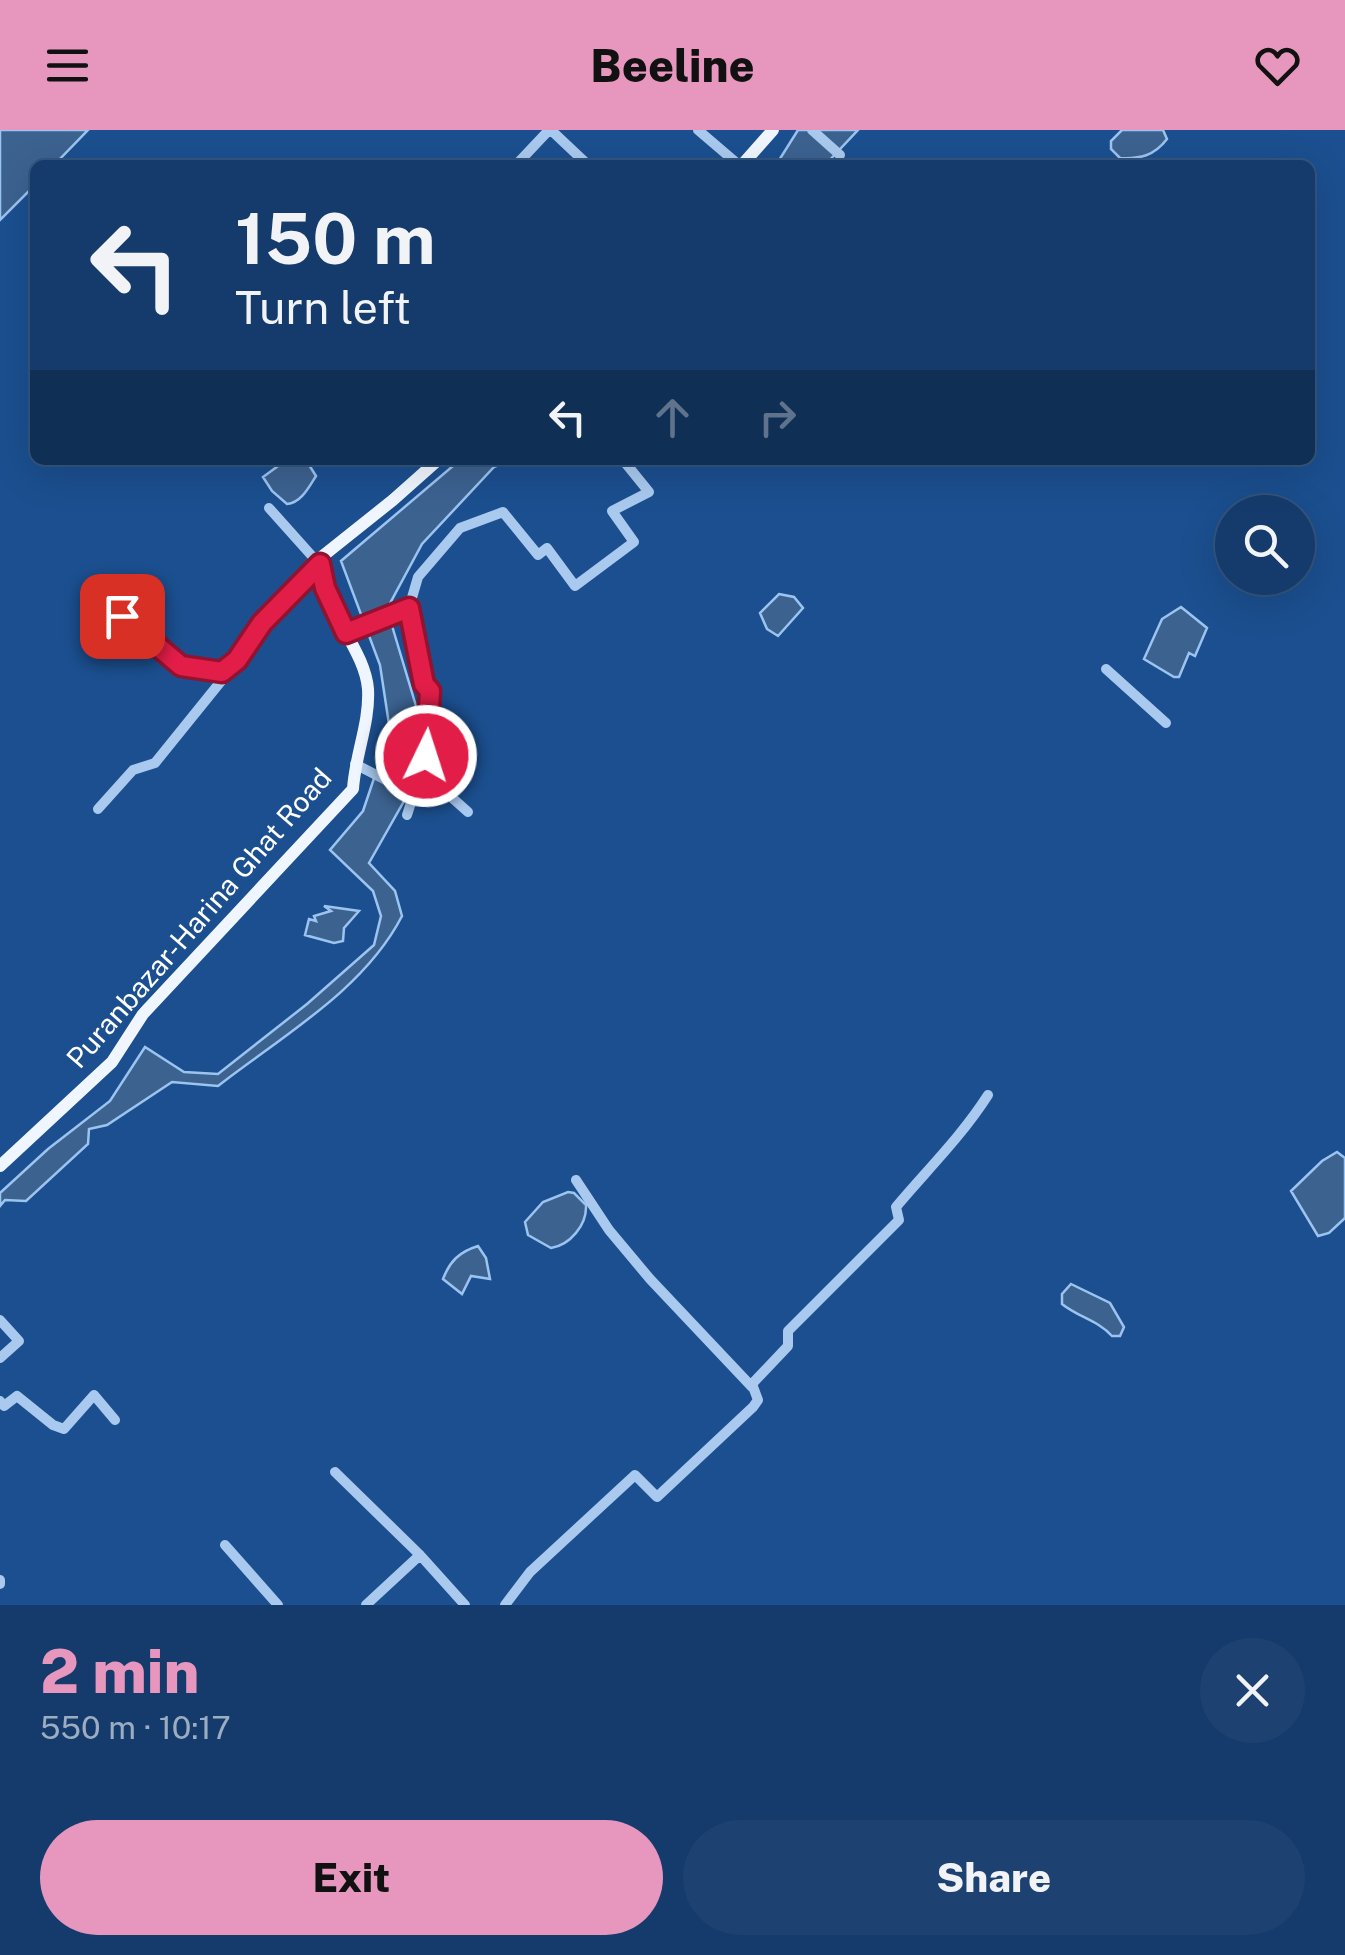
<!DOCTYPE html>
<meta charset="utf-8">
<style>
body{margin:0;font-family:"Public Sans",sans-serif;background:#1d4271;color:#f1f3f6;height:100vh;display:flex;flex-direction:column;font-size:38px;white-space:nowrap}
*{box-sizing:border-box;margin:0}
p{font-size:32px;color:#9dadc1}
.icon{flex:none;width:55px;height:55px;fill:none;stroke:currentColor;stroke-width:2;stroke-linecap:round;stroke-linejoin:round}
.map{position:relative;height:1475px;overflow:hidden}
.drawer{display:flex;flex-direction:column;background:#143b6b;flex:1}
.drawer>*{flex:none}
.guide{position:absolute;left:30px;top:30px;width:1285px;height:305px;border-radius:15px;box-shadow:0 10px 40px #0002,0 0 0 2px #33557e;background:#143b6b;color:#f1f3f6;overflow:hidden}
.tools{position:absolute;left:1215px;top:365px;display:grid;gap:20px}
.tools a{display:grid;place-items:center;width:100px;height:100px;border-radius:50%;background:#143b6b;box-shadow:0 10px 40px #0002,0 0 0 2px #33557e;font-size:50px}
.pin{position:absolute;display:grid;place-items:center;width:85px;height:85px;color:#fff;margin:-42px;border-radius:20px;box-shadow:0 5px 15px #0006}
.me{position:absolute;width:110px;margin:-55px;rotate:4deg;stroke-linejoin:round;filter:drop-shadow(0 0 8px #0008)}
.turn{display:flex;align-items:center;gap:35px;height:210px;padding:0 40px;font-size:45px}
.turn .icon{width:130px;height:130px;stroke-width:2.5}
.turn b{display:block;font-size:70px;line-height:85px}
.lanes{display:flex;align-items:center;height:95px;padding:0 40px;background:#0003;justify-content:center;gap:50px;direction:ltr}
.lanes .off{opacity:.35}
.round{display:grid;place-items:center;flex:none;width:105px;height:105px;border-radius:52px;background:#1d4271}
.overview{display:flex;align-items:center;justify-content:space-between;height:170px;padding:0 40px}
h1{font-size:60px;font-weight:800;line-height:75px;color:#e797bd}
.cta{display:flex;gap:20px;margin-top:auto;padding:20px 40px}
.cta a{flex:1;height:115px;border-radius:60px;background:#e797bd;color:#111;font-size:40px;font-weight:800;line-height:115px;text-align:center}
.cta a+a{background:#1d4271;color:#f1f3f6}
header{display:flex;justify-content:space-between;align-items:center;height:130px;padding:0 40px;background:#e797bd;color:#111;font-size:45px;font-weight:800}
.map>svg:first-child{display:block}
</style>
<header><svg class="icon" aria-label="menu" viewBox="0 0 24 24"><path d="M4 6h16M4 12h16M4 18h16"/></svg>Beeline<svg class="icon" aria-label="heart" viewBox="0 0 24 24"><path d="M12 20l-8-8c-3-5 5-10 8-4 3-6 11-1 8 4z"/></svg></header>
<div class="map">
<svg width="1345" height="1475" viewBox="0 0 1345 1475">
<rect width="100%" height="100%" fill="#1b4f8f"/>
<path fill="#3c6290" stroke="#9cc4f0" stroke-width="2.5" d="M 0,0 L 88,0 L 54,35 L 35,35 L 35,55 L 0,90 Z
M 798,0 L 858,0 L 825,35 L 776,35 Z
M 1122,0 L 1163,0 L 1167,9 C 1154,26 1140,29 1120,28 L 1111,19 L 1111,11 Z
M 295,330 L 306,330 L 316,346 C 309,357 301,373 287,374 L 272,361 L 263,347 L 285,331 Z
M 460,330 L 511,330 L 494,337 L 422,414 L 387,479 L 422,596 L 408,664 L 369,733 L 395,761 L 402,786 C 364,860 282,906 218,956 L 172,952 L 107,995 L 89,999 L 88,1014 L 26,1071 L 5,1070 L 0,1076 L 0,1063 L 48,1019 L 110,971 L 145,917 L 184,942 L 218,944 L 307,874 L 374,815 L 381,786 L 373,761 L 330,720 L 363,681 L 390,601 L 380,535 L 341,431 Z
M 779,464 L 794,467 L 803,478 L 778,506 L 767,499 L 760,483 Z
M 1181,477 L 1207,498 L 1195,526 L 1189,523 L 1179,547 L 1174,547 L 1144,529 L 1162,489 Z
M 324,776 L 359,781 L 344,798 L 343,811 L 334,813 L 305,805 L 309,789 L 316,791 L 314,786 L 331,781 Z
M 1337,1022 L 1345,1028 L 1345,1088 L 1329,1103 L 1318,1106 L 1291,1061 L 1322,1031 Z
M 568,1062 L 574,1063 L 586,1075 C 587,1095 570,1115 551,1118 L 528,1105 L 525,1092 L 543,1072 Z
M 478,1116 L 486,1128 L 490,1149 L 471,1146 L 462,1164 L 443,1149 C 450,1131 459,1122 478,1116 Z
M 1071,1154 L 1110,1173 L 1124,1197 L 1120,1206 L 1112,1206 C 1099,1191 1078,1187 1062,1174 L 1062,1164 Z"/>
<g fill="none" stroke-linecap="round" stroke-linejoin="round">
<path stroke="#a9c9ee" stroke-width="10" d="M 551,0 L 588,35
M 698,0 L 739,35
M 812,0 L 840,25
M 516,35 L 549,0
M 122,486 L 181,535 L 222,542
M 346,503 L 409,478
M 1106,539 L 1166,593
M 355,634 L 413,664
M 421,640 L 468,682
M 98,679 L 133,640 L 155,633 L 222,550 L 222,542 L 237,530 L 262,493 L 320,435 L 269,378
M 407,685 L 426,626 L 431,561 L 424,554 L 409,478 L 418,447 L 460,398 L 503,382 L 538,425 L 547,418 L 575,456 L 634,412 L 612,381 L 649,362 L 623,330
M 576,1050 L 609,1100 L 650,1149 L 752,1257
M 0,1190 L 19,1211 L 0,1228
M 0,1271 L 4,1276 L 17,1266 L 53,1295 L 64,1299 L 94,1265 L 115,1290
M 335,1342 L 420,1425 L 465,1475
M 225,1415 L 278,1475
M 0,1450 L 0,1454
M 366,1475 L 420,1425
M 505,1475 L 530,1442 L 635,1345 L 657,1367 L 753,1277 L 758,1270 L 752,1254 L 788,1216 L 788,1201 L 899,1090 L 896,1077 C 928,1039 961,1007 988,965"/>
<path stroke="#f0f6ff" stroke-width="12" d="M 742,35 L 773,0
M 0,1036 L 112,932 L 143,884 L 353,659 C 355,625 370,593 368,559 C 366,534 349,510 338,488 C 329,469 323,450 319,429 L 393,370 L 438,330"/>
</g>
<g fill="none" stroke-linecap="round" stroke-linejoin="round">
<g stroke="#92132f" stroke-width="25">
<path id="route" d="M 122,486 L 181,536 L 222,542 L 237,530 L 262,493 L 320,434 L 325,458 L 346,503 L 409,478 L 424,554 L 430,561 L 426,626"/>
</g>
<use href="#route" stroke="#e11d48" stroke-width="18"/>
</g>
<g text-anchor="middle" stroke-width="9" stroke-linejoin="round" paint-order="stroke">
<g font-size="28" fill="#fff" stroke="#1b4f8f">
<text transform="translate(199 788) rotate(-49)" y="10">Puranbazar-Harina Ghat Road</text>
</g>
</g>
</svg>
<div class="tools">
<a><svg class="icon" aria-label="search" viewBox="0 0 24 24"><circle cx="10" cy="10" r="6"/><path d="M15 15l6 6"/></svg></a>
</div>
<div class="pin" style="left:122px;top:486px;background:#d93025"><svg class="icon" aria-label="arrive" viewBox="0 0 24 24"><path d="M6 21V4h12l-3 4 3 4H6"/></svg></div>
<svg class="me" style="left:426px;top:626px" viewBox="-20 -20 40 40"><circle r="17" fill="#e11d48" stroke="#fff" stroke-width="3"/><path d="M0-11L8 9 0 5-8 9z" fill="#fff"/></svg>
<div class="guide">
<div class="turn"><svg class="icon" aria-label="left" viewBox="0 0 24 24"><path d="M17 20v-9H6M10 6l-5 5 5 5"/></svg><div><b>150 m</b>Turn left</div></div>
<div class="lanes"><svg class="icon" aria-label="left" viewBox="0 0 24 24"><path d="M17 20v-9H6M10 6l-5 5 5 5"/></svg><svg class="icon off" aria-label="ahead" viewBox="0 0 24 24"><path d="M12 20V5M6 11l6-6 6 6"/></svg><svg class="icon off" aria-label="right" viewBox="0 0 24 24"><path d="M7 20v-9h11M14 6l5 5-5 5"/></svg></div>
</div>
</div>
<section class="drawer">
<div class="overview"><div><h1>2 min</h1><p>550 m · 10:17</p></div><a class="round"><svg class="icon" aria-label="close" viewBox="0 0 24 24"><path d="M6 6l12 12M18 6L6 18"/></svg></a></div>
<div class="cta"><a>Exit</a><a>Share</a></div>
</section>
